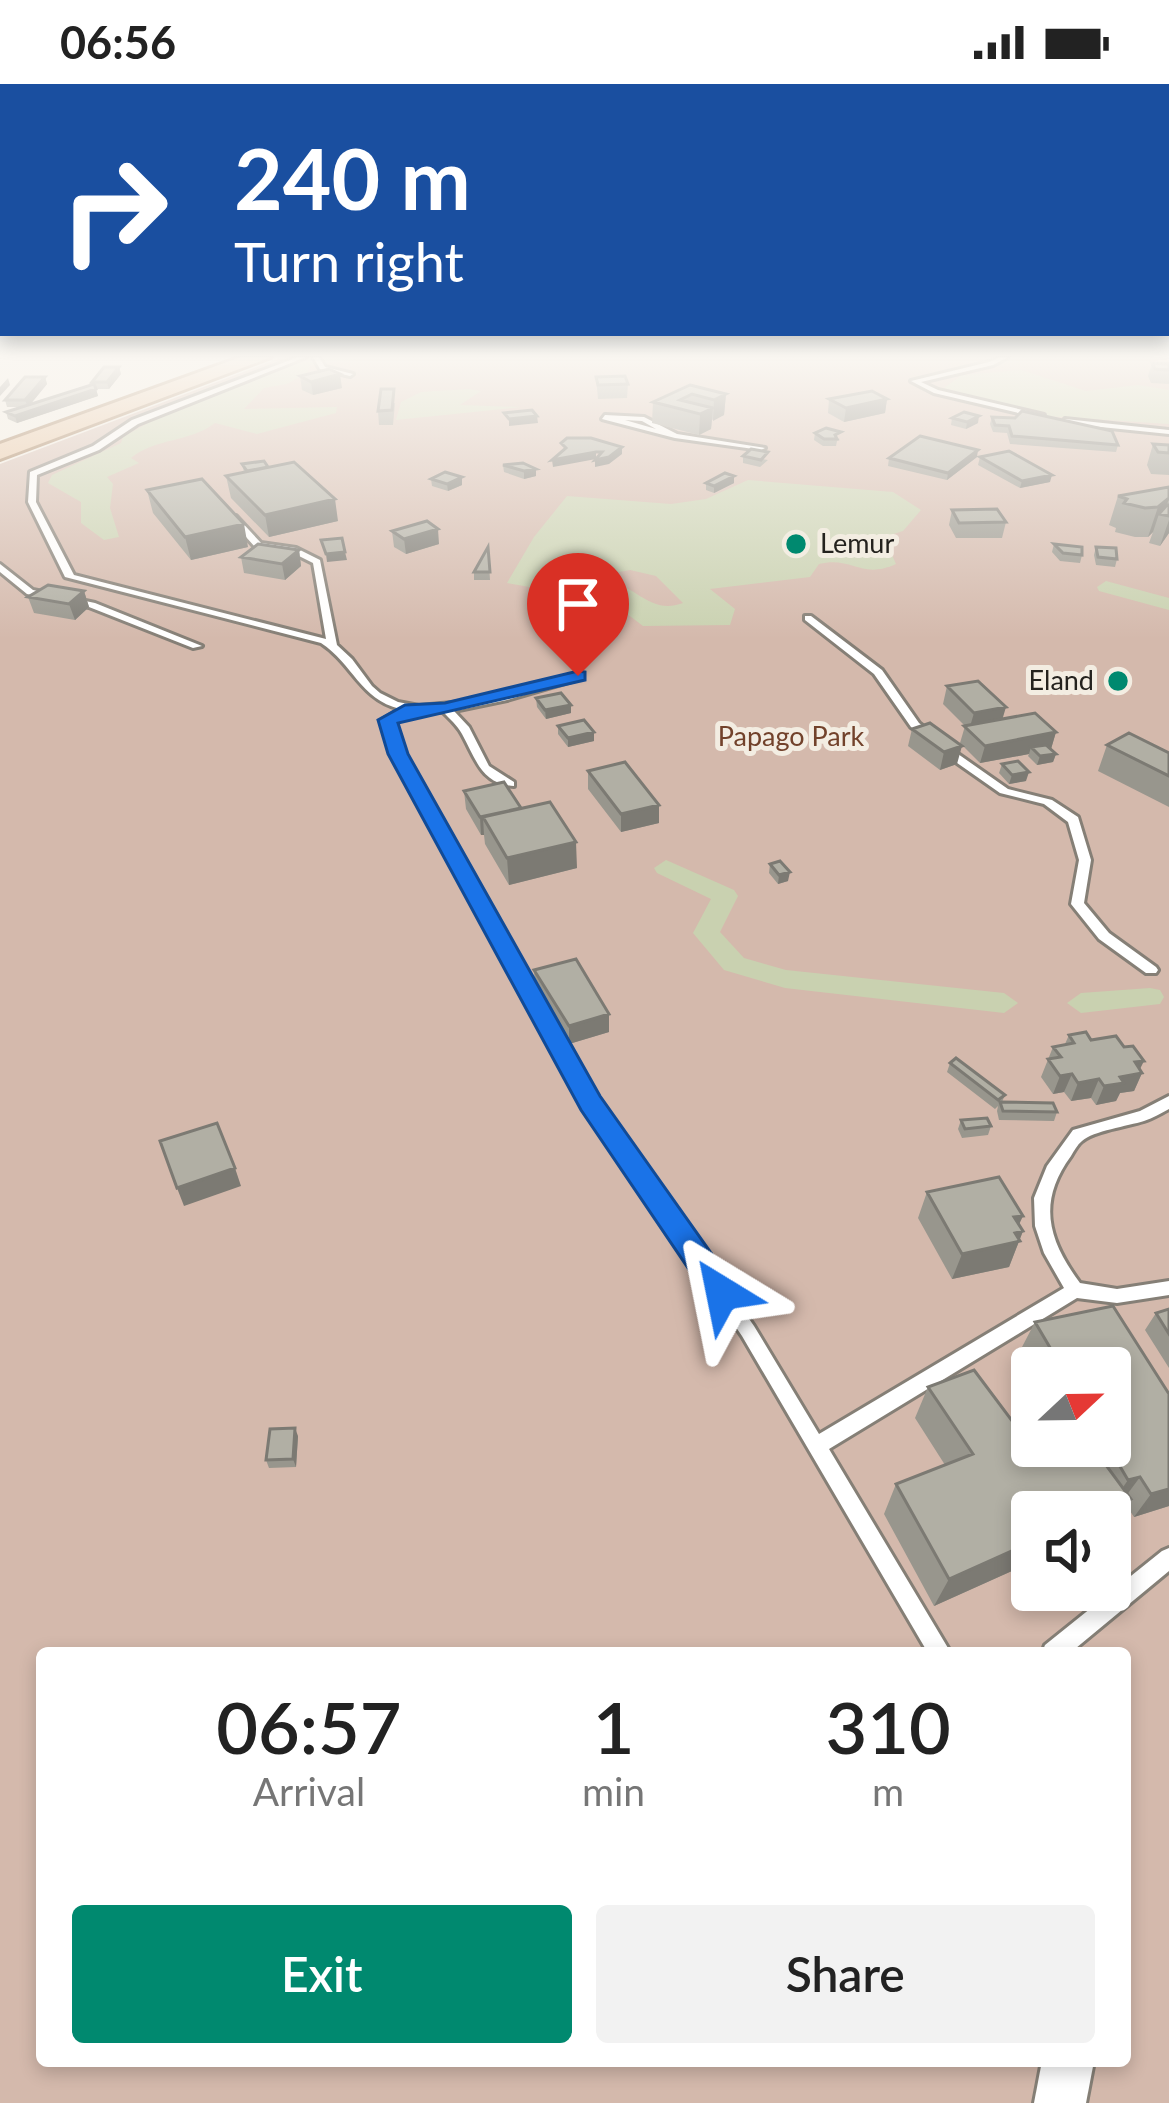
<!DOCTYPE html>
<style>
body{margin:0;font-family:Lato,sans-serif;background:#f2f2f2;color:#222;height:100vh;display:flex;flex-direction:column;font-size:45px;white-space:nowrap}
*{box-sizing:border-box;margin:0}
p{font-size:39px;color:#767676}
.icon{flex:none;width:66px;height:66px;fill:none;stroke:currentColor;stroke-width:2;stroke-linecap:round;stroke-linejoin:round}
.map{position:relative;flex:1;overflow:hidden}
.drawer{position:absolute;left:36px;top:1563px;width:1095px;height:420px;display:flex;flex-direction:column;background:#fff;border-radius:12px;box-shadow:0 6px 18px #0003}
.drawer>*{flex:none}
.guide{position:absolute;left:0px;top:0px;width:1170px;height:252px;box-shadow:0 6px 18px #0003;background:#1a4fa0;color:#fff;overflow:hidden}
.needle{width:78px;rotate:68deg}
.buttons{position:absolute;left:1011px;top:1263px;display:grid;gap:24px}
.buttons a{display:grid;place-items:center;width:120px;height:120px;border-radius:12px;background:#fff;box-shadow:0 6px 18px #0003;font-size:60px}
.pin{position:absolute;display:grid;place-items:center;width:102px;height:102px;color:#fff;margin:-123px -51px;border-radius:50% 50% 50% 0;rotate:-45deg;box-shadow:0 0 12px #0007}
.pin .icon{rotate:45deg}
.me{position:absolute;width:132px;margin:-66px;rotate:325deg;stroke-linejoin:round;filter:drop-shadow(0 0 9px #0008)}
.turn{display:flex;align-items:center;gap:42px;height:252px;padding:0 36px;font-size:54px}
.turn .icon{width:156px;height:156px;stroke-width:2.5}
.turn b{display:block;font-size:84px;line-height:102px}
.eta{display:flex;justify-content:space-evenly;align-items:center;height:204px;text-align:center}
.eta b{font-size:72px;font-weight:600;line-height:84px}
.button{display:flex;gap:24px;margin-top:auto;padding:24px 36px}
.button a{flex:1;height:138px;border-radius:12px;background:#00896f;color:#fff;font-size:48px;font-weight:600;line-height:138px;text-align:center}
.button a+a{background:#f2f2f2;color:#222}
.status{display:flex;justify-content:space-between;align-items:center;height:84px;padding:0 60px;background:#fff;direction:ltr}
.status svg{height:33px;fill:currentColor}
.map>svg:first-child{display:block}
</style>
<div class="status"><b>06:56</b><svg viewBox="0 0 49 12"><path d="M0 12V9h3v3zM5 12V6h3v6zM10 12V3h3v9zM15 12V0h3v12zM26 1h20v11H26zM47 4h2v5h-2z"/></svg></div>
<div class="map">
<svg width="1169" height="2019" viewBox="0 0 1169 2019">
<rect width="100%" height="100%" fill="#f3ede2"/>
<path fill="#d4b9ac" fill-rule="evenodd" d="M 283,273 L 1169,273 L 1169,2019 L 0,2019 L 0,380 ZM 1032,1284 L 1110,1284 L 1110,1362 L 1032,1362 ZM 1032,1428 L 1110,1428 L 1110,1506 L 1032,1506 ZM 42,1569 L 1125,1569 L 1125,1977 L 42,1977 Z"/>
<path fill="#c9d1b0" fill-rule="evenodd" d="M 305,273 L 376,273 L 310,281 L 308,288 L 287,300 L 264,304 L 244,325 L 337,323 L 336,329 L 257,350 L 215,339 C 191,358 155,354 131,374 L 139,379 L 107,393 L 113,400 L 110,424 L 119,453 L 104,456 L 81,439 L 81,418 L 48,399 L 52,391 L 121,359 L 123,353 L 164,330 Z
M 1021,286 L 1086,307 L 1138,301 L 1169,306 L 1169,340 L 1045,332 L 944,304 L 962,291 Z
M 469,305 L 481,307 L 460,321 L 521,323 L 396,336 L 401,318 L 421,308 Z
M 748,396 L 893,408 L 921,426 L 903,447 L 884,453 L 896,480 C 861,496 853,472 819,480 L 810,493 L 710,505 L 735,525 L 730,541 L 643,542 L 610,517 L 507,499 L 534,453 L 567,412 L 671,420 L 706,415 ZM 630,486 L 656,492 L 683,519 C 649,532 636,499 604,497 L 603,491 Z"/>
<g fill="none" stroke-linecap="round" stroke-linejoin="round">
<path fill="#c9d1b0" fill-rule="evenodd" d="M 1106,497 L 1169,514 L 1169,526 L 1099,507 L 1097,503 Z
M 666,776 L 734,806 L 738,812 L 720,848 L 744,874 L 786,886 L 1004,909 L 1018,919 L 1004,929 L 785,904 L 724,886 L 693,849 L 711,815 L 657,789 L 654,784 Z
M 1150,904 L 1160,906 L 1164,913 L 1160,920 L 1081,929 L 1067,919 L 1081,909 Z"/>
<g stroke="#857f76" stroke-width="6">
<path id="lane" d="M 298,273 L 306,273 L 138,340 L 99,366 L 37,391 L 36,418 L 74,491 L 326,555 L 313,479 L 291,468 L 255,463 L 229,434 L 236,432 L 261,459 L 296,464 L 320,476 L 337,561 L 352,575 L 372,602 L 380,609 L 398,618 L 419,622 L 474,617 L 582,590 L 582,594 L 507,616 L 454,627 L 469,643 L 489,682 L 514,698 L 514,702 C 481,700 476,675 462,650 C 457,641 450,635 443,628 L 410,627 L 393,637 L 404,669 L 596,1015 L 754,1242 L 819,1350 L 1064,1204 L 1044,1169 L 1035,1142 L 1034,1114 L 1047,1082 L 1073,1046 L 1140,1027 L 1169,1012 L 1169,1025 C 1161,1029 1153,1034 1144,1037 C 1128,1042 1093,1047 1082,1057 C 1077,1061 1074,1067 1071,1072 C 1037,1118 1048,1156 1080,1199 L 1117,1205 L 1169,1197 L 1169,1211 L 1117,1219 L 1077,1214 L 829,1365 L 951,1569 L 928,1569 L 742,1252 L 586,1023 L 392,669 L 382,636 L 400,625 C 360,615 353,580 321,559 L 65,493 L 28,418 L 30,388 L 93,362 L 132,336 Z
M 313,273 L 319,273 L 325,283 L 353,290 L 350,292 L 320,285 Z
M 1001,273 L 1008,273 L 993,281 L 921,298 L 938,306 L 1044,331 L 1044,335 L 934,309 L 911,297 L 989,278 Z
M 605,331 L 644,333 L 677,350 L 765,364 L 761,366 L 675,354 L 602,335 ZM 625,336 L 642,337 L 656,345 Z
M 1065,335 L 1169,346 L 1169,350 L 1062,339 Z
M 0,480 L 33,506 L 95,519 L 202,562 L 193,564 L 89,523 L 27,510 L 0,488 Z
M 805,532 L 811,532 L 882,586 L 919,639 L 958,670 L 1008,705 L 1052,716 L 1078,733 L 1091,776 L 1084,819 L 1109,849 L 1156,883 L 1158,886 L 1156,889 L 1146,889 L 1099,855 L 1071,820 L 1079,776 L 1068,738 L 1044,720 L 1000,709 L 950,674 L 911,643 L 874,590 L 805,536 Z
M 1169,1464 L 1169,1487 L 1070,1569 L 1042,1569 L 1045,1561 L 1162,1467 Z"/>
</g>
<g stroke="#857f76" stroke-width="6">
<path id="street" d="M 1042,1977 L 1094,1977 L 1086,2019 L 1034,2019 Z"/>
</g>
<g stroke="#986d43" stroke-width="6">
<path id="primary" d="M 241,273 L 271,273 L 0,375 L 0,360 Z"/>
</g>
<use href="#lane" fill="#fff" fill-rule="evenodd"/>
<use href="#street" fill="#fff" fill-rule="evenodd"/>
<use href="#primary" fill="#e6c09a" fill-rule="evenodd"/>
</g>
<path fill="#98968d" d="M 1152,279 L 1169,280 L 1169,300 L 1151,299 L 1148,292 Z
M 119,283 L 121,290 L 109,305 L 96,305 L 98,312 L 17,339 L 8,335 L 6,328 L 21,323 L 7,323 L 5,316 L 45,293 L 47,300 L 30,321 L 93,300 L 92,298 Z
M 300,292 L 342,304 L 313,311 L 302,306 Z
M 596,293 L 628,300 L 627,314 L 598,315 Z
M 690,301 L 726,310 L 724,331 L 712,336 L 711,345 L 699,351 L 652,339 L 653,318 Z
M 829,315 L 887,315 L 885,329 L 844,338 L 828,329 Z
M 395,319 L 393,341 L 379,341 L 378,327 Z
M 992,333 L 1118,361 L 1116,368 L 1010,360 L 1007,349 L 993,348 L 990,340 Z
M 952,334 L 978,339 L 966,345 L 951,341 Z
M 815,349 L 840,355 L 837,357 L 836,362 L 823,362 L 814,356 Z
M 1153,360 L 1169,361 L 1169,391 L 1151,390 L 1147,381 Z
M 743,372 L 768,376 L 760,383 L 743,379 Z
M 977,373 L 947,396 L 888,382 L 889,374 Z
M 980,373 L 1050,398 L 1020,404 L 978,381 Z
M 242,380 L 268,383 L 338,437 L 269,453 L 231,414 L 226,392 L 244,388 Z
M 503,381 L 536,392 L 524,395 L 504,388 Z
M 431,395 L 462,401 L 448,407 L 432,402 Z
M 706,399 L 734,399 L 714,409 L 706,406 Z
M 1169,403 L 1169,449 L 1160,462 L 1149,459 L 1153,448 L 1148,453 L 1135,453 L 1115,448 L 1116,444 L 1109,441 L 1118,412 Z
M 147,406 L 248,463 L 191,476 L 153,429 Z
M 952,426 L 1006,438 L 1002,454 L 956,454 L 949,441 Z
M 392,447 L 439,460 L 406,470 L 394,463 Z
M 1054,460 L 1082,471 L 1080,479 L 1060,477 L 1052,468 Z
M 488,463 L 490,496 L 474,496 L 474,488 Z
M 1096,463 L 1117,475 L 1115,483 L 1096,481 L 1094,471 Z
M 299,466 L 301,482 L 285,496 L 244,489 L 241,473 Z
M 84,507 L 89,523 L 75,536 L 34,529 L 28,513 Z
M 540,519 L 593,519 L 595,543 L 575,552 L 540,535 Z
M 947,602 L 1002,635 L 1056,648 L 1051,665 L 1056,670 L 1053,678 L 1037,681 L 1028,672 L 1029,670 L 980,679 L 960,659 L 965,642 L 943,620 Z
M 536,614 L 571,621 L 571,629 L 546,635 L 537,623 Z
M 930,639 L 957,680 L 940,686 L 908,662 L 912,645 Z
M 558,642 L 594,648 L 594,657 L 568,663 L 558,650 Z
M 1107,661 L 1169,669 L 1169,723 L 1098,687 Z
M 1002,680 L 1026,697 L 1009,700 L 999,689 Z
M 588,687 L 659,721 L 659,739 L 621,748 L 588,705 Z
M 464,707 L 521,724 L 577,784 L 509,801 L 485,760 L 484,751 L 481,751 L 466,725 Z
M 770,780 L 788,797 L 778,800 L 769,789 Z
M 534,886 L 609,948 L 569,960 L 535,904 Z
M 1069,951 L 1091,956 L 1140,985 L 1142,989 L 1134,1007 L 1120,1009 L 1116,1017 L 1096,1021 L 1091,1014 L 1071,1017 L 1064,1008 L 1053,1010 L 1041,993 L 1053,963 L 1065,960 Z
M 950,979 L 1005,1011 L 1002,1018 L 1057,1028 L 1054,1037 L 999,1036 L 997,1027 L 998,1022 L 995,1025 L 947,988 Z
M 961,1036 L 991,1042 L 988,1051 L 962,1054 L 958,1045 Z
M 927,1108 L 1019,1141 L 1023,1147 L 1009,1183 L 952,1195 L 918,1134 Z
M 1169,1225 L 1169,1284 L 1145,1246 L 1156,1229 Z
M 1035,1238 L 1169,1310 L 1169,1422 L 1134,1433 L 1126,1421 L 1110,1443 L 1110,1428 L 1032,1428 L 1032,1478 L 934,1522 L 884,1430 L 896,1400 L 945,1381 L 915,1334 L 928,1303 L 1032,1362 L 1110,1362 L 1110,1284 L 1034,1284 L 1022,1263 Z
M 298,1352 L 296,1383 L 269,1384 L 266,1376 Z"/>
<path fill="#7c7a73" d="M 119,283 L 121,290 L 109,305 L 107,298 Z
M 340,290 L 342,304 L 313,311 L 311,298 Z
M 45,293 L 47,300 L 28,323 L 25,316 Z
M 8,294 L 10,301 L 0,312 L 0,303 Z
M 96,305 L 98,312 L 17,339 L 15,332 Z
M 726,310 L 724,331 L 713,337 L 714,316 Z
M 887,315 L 885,329 L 844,338 L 846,324 Z
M 713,324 L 711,345 L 699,351 L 700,330 Z
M 537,332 L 538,339 L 509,342 L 509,335 Z
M 979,332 L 978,339 L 966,345 L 967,338 Z
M 622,363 L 622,370 L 609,380 L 595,383 L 595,376 Z
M 978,366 L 977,373 L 947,396 L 948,389 Z
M 596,368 L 596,375 L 553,383 L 552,376 Z
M 536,385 L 536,392 L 524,395 L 524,387 Z
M 1052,391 L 1050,398 L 1020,404 L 1022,397 Z
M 734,392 L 734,399 L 714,409 L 714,402 Z
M 462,393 L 462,401 L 448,407 L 447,400 Z
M 1169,414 L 1164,431 L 1159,430 L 1153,448 L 1148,453 L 1158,423 Z
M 335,415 L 338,437 L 269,453 L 265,431 Z
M 1169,436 L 1169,449 L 1160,462 Z
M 244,440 L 248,463 L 191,476 L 185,453 Z
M 438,445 L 439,460 L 406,470 L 404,455 Z
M 299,466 L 301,482 L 285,496 L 282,480 Z
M 345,468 L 347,476 L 327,478 L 326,470 Z
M 84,507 L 89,523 L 75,536 L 69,520 Z
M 593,519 L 595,543 L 575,552 L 575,536 L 587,522 Z
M 571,621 L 571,629 L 546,635 L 545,626 Z
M 1006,623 L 1001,640 L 969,646 L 974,629 Z
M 594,648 L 594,657 L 568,663 L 568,654 Z
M 1056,648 L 1051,665 L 1031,663 L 1029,670 L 980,679 L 985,662 Z
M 962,662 L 957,680 L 940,686 L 944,668 Z
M 1056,670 L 1053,678 L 1037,681 L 1040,672 Z
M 1029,688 L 1026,697 L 1009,700 L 1012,691 Z
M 659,721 L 659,739 L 621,748 L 621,730 Z
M 521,724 L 483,733 L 484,751 L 481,751 L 480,733 Z
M 576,758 L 577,784 L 509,801 L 507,774 Z
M 790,788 L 788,797 L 778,800 L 779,791 Z
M 609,930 L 609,948 L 569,960 L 569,942 Z
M 1144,977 L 1138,989 L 1142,989 L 1134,1007 L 1120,1009 L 1116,1017 L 1096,1021 L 1104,1002 L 1120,993 L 1135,978 Z
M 1072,990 L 1064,1008 L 1053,1010 L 1060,992 Z
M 1099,995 L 1091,1014 L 1071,1017 L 1078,999 Z
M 235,1084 L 241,1102 L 184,1122 L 177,1104 Z
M 1023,1132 L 1015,1149 L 1023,1147 L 1009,1183 L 952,1195 L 962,1170 L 1014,1133 Z
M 295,1344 L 298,1352 L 296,1383 L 293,1375 Z
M 1140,1393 L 1123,1416 L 1112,1419 L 1128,1396 Z
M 1169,1405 L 1169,1422 L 1134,1433 L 1151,1410 Z
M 1131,1415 L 1110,1443 L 1110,1428 L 1100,1428 Z
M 1032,1458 L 1032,1478 L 934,1522 L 949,1495 Z"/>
<path fill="#b1afa4" stroke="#7c7a73" stroke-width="3" d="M 1152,279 L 1169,280 L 1169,286 L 1155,285 Z
M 104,283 L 119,283 L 107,298 L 92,298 Z
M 329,285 L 340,290 L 311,298 L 300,292 Z
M 625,292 L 628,300 L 598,301 L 596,293 Z
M 25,293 L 45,293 L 25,316 L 5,316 Z
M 94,300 L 96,305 L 15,332 L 6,328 Z
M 690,301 L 726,310 L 714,316 L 692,310 L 680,316 L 713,324 L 700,330 L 653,318 Z
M 381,305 L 394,305 L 392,326 L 378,327 Z
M 872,307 L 887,315 L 846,324 L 829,315 Z
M 532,326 L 537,332 L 509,335 L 504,329 Z
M 1022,327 L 1112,347 L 1118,361 L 1012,352 L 1009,342 L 995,341 L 992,333 L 1015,334 Z
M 964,328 L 979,332 L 967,338 L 952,334 Z
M 826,344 L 841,348 L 835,351 L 837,355 L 824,355 L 815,349 Z
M 920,352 L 978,366 L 948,389 L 889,374 Z
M 567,354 L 591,354 L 622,363 L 609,373 L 595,376 L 602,368 L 596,368 L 552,376 L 566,364 L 561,359 Z
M 1153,360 L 1169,361 L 1169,369 L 1158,368 Z
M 751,365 L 768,368 L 761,376 L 743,372 Z
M 1009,367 L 1052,391 L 1022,397 L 980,373 Z
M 264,377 L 268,383 L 247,387 L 242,380 Z
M 294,378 L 335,415 L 265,431 L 226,392 Z
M 523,379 L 536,385 L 524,387 L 503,381 Z
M 445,388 L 462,393 L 447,400 L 431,395 Z
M 725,389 L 734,392 L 714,402 L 706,399 Z
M 202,395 L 244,440 L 185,453 L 147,406 Z
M 1169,403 L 1169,414 L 1158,423 L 1145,424 L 1124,419 L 1127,415 L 1118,412 Z
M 1167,421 L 1169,421 L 1169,432 L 1159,430 Z
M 997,425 L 1006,438 L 959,439 L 952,426 Z
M 427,437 L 438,445 L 404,455 L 392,447 Z
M 342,454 L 345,468 L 326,470 L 321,456 Z
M 258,460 L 299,466 L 282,480 L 241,473 Z
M 1054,460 L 1082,463 L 1082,471 L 1063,469 Z
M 488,463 L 490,488 L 474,488 Z
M 1096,463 L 1116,464 L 1117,475 L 1098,473 Z
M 48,501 L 84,507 L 69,520 L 28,513 Z
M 561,510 L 593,519 L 587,522 L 595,527 L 575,536 L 540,519 Z
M 978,597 L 1006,623 L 974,629 L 947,602 Z
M 561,609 L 571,621 L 545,626 L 536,614 Z
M 1035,629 L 1056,648 L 985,662 L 964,642 Z
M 584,636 L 594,648 L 568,654 L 558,642 Z
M 930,639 L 962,662 L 944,668 L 912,645 Z
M 1129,649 L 1169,669 L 1169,692 L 1107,661 Z
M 1046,661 L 1056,670 L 1040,672 L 1031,663 Z
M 1018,677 L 1029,688 L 1012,691 L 1002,680 Z
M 625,678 L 659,721 L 621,730 L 588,687 Z
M 504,698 L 521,724 L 480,733 L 464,707 Z
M 550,718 L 576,758 L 507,774 L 483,733 Z
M 780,777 L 790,788 L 779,791 L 770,780 Z
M 576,875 L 609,930 L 569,942 L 534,886 Z
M 1086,948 L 1091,956 L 1116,952 L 1124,963 L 1133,962 L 1144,977 L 1135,978 L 1142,989 L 1120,993 L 1124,999 L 1104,1002 L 1099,995 L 1078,999 L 1072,990 L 1060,992 L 1048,975 L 1061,973 L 1053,963 L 1074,959 L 1069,951 Z
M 956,974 L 1005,1011 L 998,1016 L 950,979 Z
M 1000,1018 L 1053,1019 L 1057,1028 L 1003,1027 Z
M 987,1034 L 991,1042 L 965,1045 L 961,1036 Z
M 217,1039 L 235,1084 L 177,1104 L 160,1057 Z
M 999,1093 L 1023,1132 L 1014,1133 L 1023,1147 L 1015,1149 L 1020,1157 L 962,1170 L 927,1108 Z
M 1113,1222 L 1169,1310 L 1169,1405 L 1151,1410 L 1140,1393 L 1128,1396 L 1108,1362 L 1110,1362 L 1110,1284 L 1062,1284 L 1035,1238 Z
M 1169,1225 L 1169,1250 L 1156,1229 Z
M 974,1286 L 1022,1350 L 1032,1346 L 1032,1362 L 1092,1362 L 1131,1415 L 1100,1428 L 1032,1428 L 1032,1458 L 949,1495 L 896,1400 L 973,1370 L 928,1303 Z
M 295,1344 L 293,1375 L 266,1376 L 270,1345 Z"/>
<linearGradient id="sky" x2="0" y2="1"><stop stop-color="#9bc0d2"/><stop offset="0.49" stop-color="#faf7f2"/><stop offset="1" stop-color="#faf7f2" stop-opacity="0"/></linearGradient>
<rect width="1169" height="555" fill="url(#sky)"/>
<path fill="#1a73e8" stroke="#114b97" stroke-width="3" d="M 578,587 L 585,588 L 585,596 L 398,639 L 408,670 L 600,1012 L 733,1200 L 738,1209 L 733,1218 L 722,1222 L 711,1218 L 581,1026 L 388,670 L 378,636 L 405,621 L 445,619 Z"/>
<g fill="#00896f" stroke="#f3ede2" stroke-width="4.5">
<circle cx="796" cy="460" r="12"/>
<circle cx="1118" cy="597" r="12"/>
</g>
<g text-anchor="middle" stroke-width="10" stroke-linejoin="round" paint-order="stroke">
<g font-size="27" fill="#24221e" stroke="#f3ede2" text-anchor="start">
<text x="820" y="469">Lemur</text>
<text x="1094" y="606" text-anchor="end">Eland</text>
</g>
<g font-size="27" fill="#72422b" stroke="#f3ede2">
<text x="791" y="662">Papago Park</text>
</g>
</g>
</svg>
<div class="buttons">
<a><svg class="needle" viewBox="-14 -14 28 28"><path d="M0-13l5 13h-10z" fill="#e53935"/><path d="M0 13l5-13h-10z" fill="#767676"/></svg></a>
<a><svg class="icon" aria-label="sound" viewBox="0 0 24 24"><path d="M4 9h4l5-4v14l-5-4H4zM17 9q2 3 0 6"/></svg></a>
</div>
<div class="pin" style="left:578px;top:592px;background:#d93025"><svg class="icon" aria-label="arrive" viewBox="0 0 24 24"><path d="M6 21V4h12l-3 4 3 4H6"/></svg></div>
<svg class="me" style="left:722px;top:1209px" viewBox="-20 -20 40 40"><path d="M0-17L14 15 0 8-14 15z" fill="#1a73e8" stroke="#fff" stroke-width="4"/></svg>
<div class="guide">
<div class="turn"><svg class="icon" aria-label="right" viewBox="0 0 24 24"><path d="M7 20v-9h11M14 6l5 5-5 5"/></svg><div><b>240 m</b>Turn right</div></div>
</div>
<section class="drawer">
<div class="eta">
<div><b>06:57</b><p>Arrival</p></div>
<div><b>1</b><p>min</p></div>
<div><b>310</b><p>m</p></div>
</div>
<div class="button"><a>Exit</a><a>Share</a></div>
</section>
</div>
